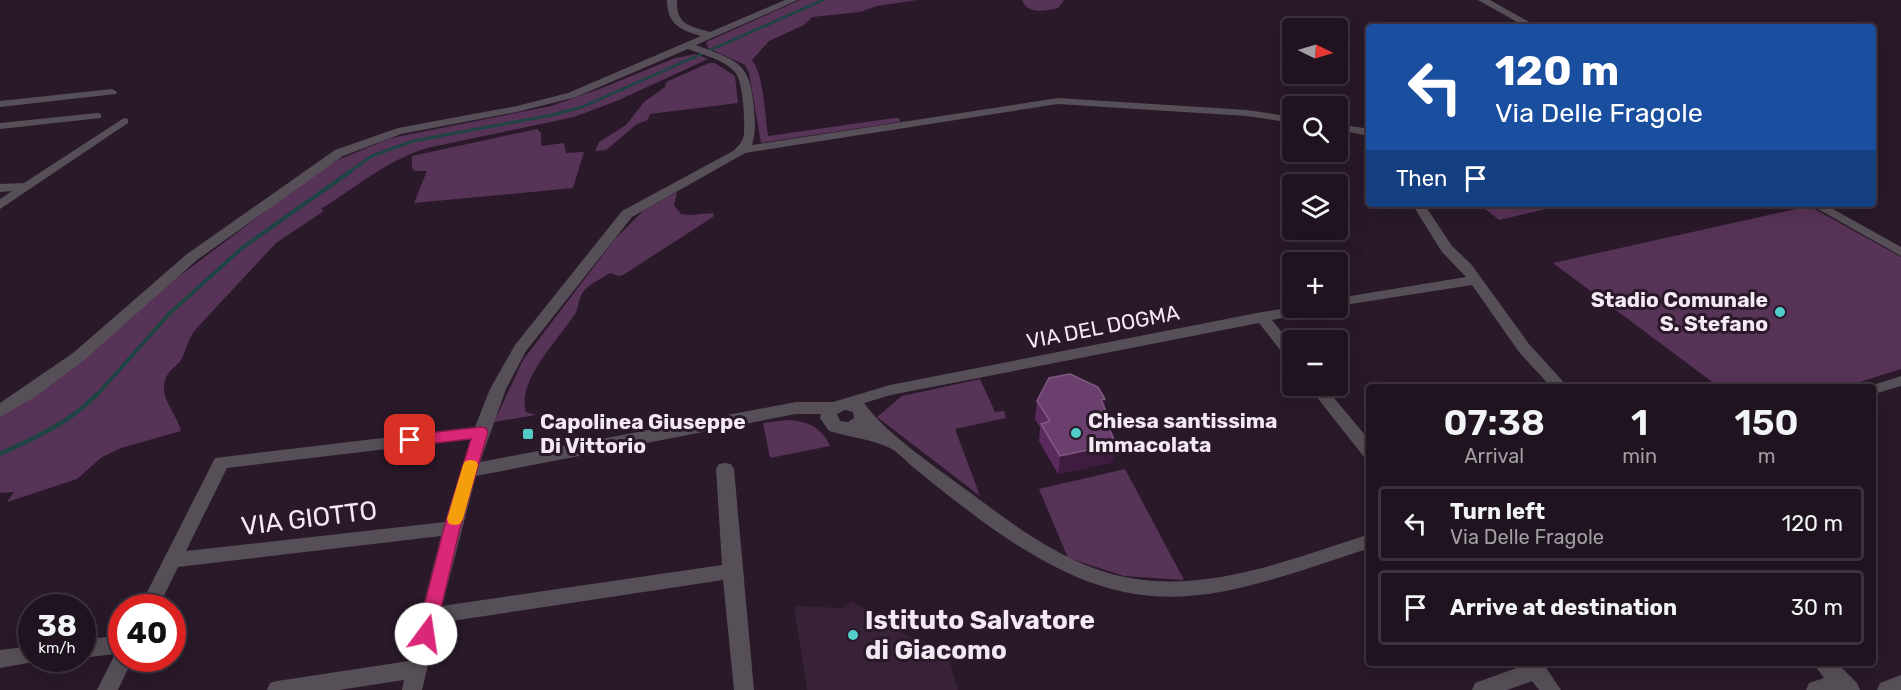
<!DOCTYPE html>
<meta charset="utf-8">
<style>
body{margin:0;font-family:Rubik,sans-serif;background:#271c28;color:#f1f3f6;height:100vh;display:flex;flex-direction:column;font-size:22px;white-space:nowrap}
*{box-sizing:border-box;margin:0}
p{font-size:20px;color:#a19ea4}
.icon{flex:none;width:33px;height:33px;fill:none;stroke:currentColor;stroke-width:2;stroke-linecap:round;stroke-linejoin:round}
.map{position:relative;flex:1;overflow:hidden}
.details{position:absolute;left:1366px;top:384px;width:510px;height:282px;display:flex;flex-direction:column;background:#1f131f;border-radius:6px;box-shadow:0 6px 24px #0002,0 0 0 2px #3c323d}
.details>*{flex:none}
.guide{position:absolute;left:1366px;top:24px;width:510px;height:183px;border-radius:6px;box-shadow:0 6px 24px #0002,0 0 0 2px #3c323d;background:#1a4fa0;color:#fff;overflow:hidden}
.needle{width:39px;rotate:95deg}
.controls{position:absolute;left:1282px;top:18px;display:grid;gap:12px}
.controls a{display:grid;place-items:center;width:66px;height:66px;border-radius:6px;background:#1f131f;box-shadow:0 6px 24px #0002,0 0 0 2px #3c323d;font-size:30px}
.speed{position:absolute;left:18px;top:594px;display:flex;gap:12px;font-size:30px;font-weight:700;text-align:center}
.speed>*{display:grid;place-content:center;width:78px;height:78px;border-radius:50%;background:#1f131f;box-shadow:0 6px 24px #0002,0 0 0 2px #3c323d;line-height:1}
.speed small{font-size:15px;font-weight:400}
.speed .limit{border:9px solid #d22;background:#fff;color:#111}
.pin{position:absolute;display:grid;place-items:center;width:51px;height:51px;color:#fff;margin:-26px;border-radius:12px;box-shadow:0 3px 9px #0006}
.me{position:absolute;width:66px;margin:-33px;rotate:14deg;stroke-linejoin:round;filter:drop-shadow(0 0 4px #0008)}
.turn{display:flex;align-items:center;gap:21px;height:126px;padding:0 30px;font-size:27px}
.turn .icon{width:78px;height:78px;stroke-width:2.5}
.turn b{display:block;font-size:42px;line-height:51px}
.then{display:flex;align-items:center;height:57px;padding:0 30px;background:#0003;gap:12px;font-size:22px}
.eta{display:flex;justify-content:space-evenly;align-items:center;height:102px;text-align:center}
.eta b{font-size:36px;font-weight:600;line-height:42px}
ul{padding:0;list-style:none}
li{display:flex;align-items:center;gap:18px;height:75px;margin:0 12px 9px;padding:0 18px;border:3px solid #3c323d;border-radius:6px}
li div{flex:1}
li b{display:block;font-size:22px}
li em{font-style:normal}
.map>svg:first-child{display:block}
</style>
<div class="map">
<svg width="1901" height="690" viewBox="0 0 1901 690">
<rect width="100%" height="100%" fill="#291929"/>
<path fill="#372237" d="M 852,601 L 950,662 L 958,690 L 807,690 L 794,606 L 845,608 Z"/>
<path fill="#583358" d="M 800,0 L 917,0 L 877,6 L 860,12 L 812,17 L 804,25 L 769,41 L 752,60 C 764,75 765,117 768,136 L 894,118 L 899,118 L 900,122 L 761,143 L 749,73 L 745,65 L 708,48 L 706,42 Z
M 1022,0 L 1063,0 L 1064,1 L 1058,8 C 1046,11 1027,15 1022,0 Z
M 696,54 L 708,59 L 619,100 L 574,117 L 427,148 C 387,160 355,188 321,209 L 324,211 L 276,243 L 195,330 C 187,341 187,349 181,360 C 178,365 172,368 168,374 C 155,395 176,411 181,431 L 121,448 L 102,457 L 77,479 L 7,502 L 14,492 L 0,493 L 0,416 L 50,386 L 162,289 L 318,172 L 340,159 L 391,138 L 551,106 L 602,88 L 675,58 Z
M 709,63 L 715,63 L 735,76 L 738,103 L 650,114 L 648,120 L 637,124 L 606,150 L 595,151 L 599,142 L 626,125 L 644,102 L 665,87 L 666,82 Z
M 537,129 L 541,133 L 541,146 L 564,143 L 566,153 L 584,152 L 573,188 L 414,203 L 427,171 L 414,171 L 412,168 L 412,156 Z
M 677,192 L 674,205 L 681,214 L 690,215 L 714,213 L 713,217 L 623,275 L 619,276 L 610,273 C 601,279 589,284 583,292 C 578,299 579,307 575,314 C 559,339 516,381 526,412 L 536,415 L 494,422 L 523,360 L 615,239 L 643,211 Z
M 1479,204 L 1538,204 L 1546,209 L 1499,220 Z
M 1809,206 L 1901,257 L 1901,369 L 1844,387 L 1719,387 L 1553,263 Z
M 980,379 L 995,412 L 1004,411 L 1006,418 L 955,429 L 980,496 L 877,417 L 902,396 Z
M 788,420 C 807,421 822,427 830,446 L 770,458 L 763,423 Z
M 1125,469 L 1184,580 L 1124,576 L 1068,558 L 1039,489 Z"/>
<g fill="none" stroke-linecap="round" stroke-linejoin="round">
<path stroke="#1f4443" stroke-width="3" d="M 349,172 L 372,156 L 413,141 L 552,115 L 582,107 L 823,0"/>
<path stroke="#1f4443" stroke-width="4" d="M 95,397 L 170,313 L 242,248 L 351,171"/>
<path stroke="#1f4443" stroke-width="4.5" d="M 0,454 C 34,438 70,423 96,395"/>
<path fill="#574f57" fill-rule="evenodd" d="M 667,0 L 677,0 C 676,25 689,26 710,32 L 785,0 L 798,0 L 696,45 C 736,61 750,60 754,108 C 755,121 756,132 752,145 L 1058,98 L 1247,110 L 1293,117 L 1293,123 L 1247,116 L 1058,104 L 745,153 L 632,217 L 526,351 L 506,389 L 480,462 L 796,402 L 833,402 L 890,385 L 1262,312 L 1293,307 L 1317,308 L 1315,311 L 1272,320 L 1293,346 L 1293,361 L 1288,360 L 1259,323 L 891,395 L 864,403 C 887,435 936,467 968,491 C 1008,521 1049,552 1096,569 C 1188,602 1282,562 1370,534 L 1370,548 C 1204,603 1134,632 982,521 C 959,504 936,486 914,468 C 907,462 898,452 890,448 C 872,439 848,437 829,431 L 820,418 L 821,414 L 796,414 L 476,476 L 442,606 L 722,565 L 716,469 L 719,464 L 725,463 L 731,464 L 734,469 L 754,690 L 734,690 L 723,580 L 438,623 L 422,690 L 402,690 L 404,680 L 339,690 L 267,690 L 270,683 L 277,681 L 409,661 L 441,536 L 178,567 L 158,608 L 139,608 L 215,458 L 475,427 L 490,389 L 515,345 L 622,211 L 733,151 C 739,146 744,140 744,132 C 745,119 743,81 735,72 C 723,59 703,55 688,49 L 576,97 L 517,112 L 401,134 L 343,156 L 197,260 L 83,361 L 35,397 L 0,417 L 0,403 L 73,353 L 187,254 L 335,150 L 398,128 L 517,106 L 568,93 L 701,36 C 680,30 667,24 667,0 ZM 845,410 L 853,412 L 854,418 L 848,422 L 840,421 L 837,414 ZM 471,439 L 445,522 L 186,551 L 227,468 Z
M 1478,0 L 1490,0 L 1538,27 L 1526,27 Z
M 112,89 L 117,92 L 116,94 L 0,107 L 0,101 Z
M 97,113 L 101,114 L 101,118 L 0,129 L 0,123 Z
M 124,118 L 128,119 L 128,123 L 0,209 L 0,199 L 12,191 L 0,192 L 0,184 L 24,183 Z
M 1338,124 L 1370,129 L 1370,136 L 1338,130 Z
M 1412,204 L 1424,204 L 1452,246 L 1471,264 L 1529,344 L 1568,387 L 1551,387 L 1519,352 L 1472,285 L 1338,306 L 1338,298 L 1466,277 L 1442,252 Z
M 1809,204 L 1824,204 L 1901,247 L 1901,256 Z
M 1901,376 L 1901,386 L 1874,394 L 1874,387 L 1867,387 Z
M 1308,386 L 1324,386 L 1370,441 L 1370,459 L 1364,457 Z
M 122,635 L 122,658 L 133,658 L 118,690 L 97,690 L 115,654 L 82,658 L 82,640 Z
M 32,646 L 32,658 L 40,658 L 39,661 L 0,668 L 0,650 Z
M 1521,663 L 1543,663 L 1561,690 L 1539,690 L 1532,681 L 1507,690 L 1472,690 L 1475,683 L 1522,666 Z
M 1813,663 L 1837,663 L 1857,683 L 1860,690 L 1806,690 L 1809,683 L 1824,678 Z
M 1901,675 L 1901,690 L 1877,690 L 1880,683 Z"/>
</g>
<path fill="#5b2a5c" d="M 1105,399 L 1103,425 L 1113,462 L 1058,474 L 1039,441 L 1040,427 L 1035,419 L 1037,401 Z"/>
<path fill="#401b41" d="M 1105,399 L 1102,427 L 1098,435 L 1101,400 Z
M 1116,444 L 1113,462 L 1058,474 L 1060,456 Z"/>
<path fill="#6b3f6d" stroke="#805982" stroke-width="1.5" d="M 1070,374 L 1098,387 L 1105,399 L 1101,400 L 1105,409 L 1100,418 L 1104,429 L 1109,428 L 1116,444 L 1060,456 L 1041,424 L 1050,421 L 1037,401 L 1049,378 Z"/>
<path fill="#db2777" stroke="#8e194d" stroke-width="1.5" d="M 481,427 L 486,428 L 488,432 L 460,528 L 435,634 L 432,639 L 426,641 L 419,639 L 417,634 L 444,528 L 471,439 L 410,446 L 404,444 L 402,440 L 404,436 L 410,435 Z"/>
<path fill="#f59e0b" d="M 471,460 L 476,461 L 478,465 L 463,519 L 460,524 L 455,525 L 449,524 L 447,519 L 463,465 L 465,461 Z"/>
<g fill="#53cdca" stroke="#291929" stroke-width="2">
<circle cx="1780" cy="312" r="6"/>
<circle cx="1076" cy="433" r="6"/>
<rect x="522" y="428" width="12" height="12" rx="3"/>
<circle cx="853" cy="635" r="6"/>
</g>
<g text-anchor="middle" stroke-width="6" stroke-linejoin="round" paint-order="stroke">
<g font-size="21" font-weight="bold" fill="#f4e8f3" stroke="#291929" text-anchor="start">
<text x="1768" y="307" text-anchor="end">Stadio Comunale<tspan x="1768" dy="24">S. Stefano</tspan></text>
<text x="1088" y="428">Chiesa santissima<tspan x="1088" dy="24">Immacolata</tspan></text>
<text x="540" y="429">Capolinea Giuseppe<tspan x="540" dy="24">Di Vittorio</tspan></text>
</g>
<g font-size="21" fill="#f4e8f3" stroke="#291929">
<text transform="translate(1103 327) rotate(-11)" y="7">VIA DEL DOGMA</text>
</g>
<g font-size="26" fill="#f4e8f3" stroke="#291929">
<text transform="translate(309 518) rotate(-7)" y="9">VIA GIOTTO</text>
</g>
<g font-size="26" font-weight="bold" fill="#f4e8f3" stroke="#291929" text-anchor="start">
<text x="865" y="629">Istituto Salvatore<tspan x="865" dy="30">di Giacomo</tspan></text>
</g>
</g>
</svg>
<div class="controls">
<a><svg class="needle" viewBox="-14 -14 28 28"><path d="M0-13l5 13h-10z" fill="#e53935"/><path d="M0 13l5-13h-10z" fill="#a19ea4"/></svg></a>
<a><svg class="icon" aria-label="search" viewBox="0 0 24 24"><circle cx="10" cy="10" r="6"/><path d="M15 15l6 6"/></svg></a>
<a><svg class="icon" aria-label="layers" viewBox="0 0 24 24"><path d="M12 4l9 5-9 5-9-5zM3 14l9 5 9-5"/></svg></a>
<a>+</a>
<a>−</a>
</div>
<div class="speed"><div>38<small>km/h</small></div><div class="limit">40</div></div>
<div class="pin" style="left:410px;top:440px;background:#d93025"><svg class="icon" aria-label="arrive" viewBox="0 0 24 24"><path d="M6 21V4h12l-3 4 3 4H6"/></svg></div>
<svg class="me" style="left:426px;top:634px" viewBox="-20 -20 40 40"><circle r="19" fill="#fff"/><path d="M0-13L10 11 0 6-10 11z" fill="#db2777"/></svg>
<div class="guide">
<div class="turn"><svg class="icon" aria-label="left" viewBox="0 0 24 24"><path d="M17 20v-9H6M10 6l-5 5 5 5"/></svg><div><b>120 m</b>Via Delle Fragole</div></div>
<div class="then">Then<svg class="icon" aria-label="arrive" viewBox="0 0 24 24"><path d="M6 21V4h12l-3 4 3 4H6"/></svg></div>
</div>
<section class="details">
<div class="eta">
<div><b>07:38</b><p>Arrival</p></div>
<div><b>1</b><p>min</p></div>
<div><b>150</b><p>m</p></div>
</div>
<ul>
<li><svg class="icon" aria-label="left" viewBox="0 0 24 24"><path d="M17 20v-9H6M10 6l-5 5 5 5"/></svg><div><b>Turn left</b><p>Via Delle Fragole</p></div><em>120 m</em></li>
<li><svg class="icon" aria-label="arrive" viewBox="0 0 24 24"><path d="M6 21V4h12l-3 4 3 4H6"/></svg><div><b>Arrive at destination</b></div><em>30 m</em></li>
</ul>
</section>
</div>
